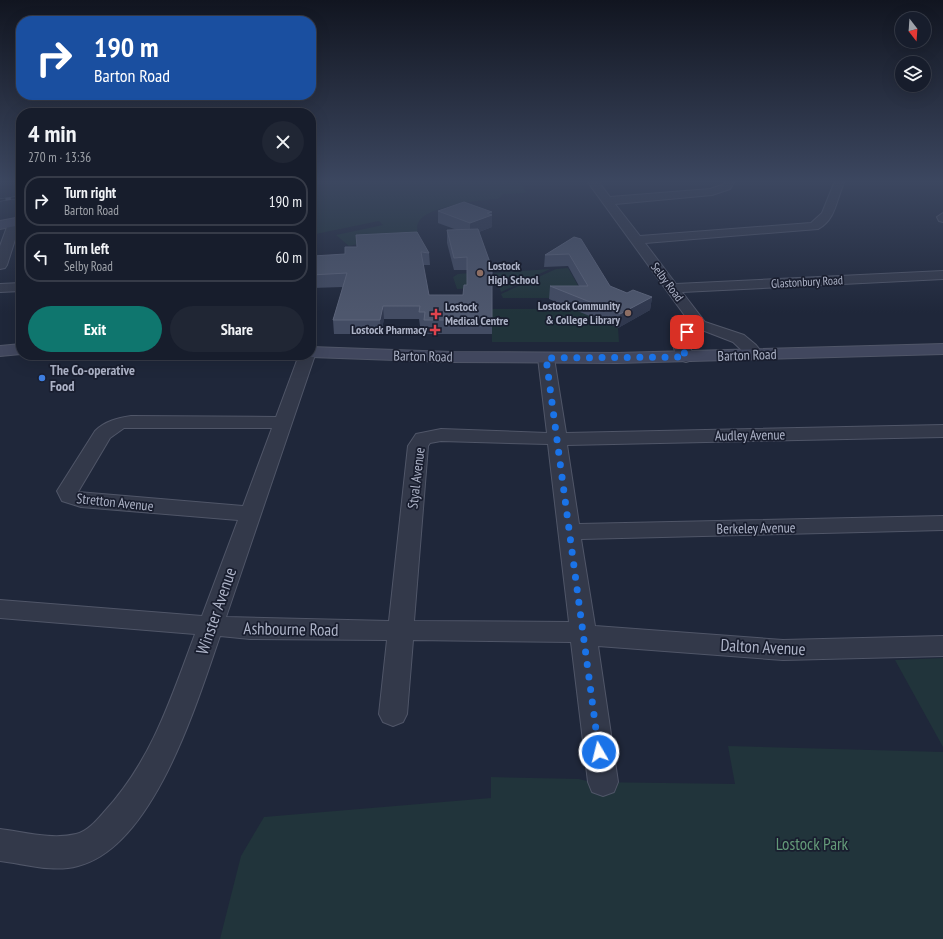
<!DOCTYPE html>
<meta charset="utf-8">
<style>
body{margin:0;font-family:"PT Sans Narrow",sans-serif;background:#202634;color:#f1f3f6;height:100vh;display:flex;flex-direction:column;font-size:15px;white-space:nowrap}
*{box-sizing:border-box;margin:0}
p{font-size:13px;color:#9ea2a9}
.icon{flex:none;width:22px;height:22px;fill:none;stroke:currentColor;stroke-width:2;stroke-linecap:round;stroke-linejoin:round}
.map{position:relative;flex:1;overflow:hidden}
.sheet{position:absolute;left:16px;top:108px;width:300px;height:252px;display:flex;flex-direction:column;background:#171d2c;border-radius:16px;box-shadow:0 4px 16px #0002,0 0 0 1px #363b48}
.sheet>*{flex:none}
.top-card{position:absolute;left:16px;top:16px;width:300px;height:84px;border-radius:16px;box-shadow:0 4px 16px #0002,0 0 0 1px #363b48;background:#1a4fa0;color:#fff;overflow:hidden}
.needle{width:26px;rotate:163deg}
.tools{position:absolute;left:895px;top:12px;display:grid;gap:8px}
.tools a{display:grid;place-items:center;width:36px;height:36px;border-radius:50%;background:#171d2c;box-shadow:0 4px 16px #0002,0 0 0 1px #363b48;font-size:20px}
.pin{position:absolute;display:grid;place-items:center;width:34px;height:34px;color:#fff;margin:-17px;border-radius:8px;box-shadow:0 2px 6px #0006}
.me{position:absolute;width:44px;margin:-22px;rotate:352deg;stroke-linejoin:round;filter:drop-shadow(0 0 3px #0008)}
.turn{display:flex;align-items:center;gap:14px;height:84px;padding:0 12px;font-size:18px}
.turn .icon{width:52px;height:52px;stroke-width:2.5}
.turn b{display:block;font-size:28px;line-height:34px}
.round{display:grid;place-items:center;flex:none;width:42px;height:42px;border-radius:21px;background:#202634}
.headline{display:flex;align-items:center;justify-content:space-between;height:68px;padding:0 12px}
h1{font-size:24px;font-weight:700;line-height:30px}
.button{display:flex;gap:8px;margin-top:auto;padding:8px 12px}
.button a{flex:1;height:46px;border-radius:24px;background:#0f766e;color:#fff;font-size:16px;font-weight:700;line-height:46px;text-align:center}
.button a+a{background:#202634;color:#f1f3f6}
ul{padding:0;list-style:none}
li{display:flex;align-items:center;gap:12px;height:50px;margin:0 8px 6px;padding:0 4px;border:2px solid #363b48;border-radius:16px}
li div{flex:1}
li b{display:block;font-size:15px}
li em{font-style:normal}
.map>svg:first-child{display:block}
</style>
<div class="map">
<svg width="943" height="939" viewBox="0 0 943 939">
<rect width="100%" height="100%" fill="#1f273a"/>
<path fill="#21343b" d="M 311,181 L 520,181 L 526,193 L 503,194 L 498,199 C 481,200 425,206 418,223 C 416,227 418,233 419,238 L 397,235 L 349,246 L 336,235 L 383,225 L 379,221 L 311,235 Z
M 568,268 L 583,294 L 572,298 L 503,298 L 501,294 L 556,269 Z
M 550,269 L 501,292 L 494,273 Z
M 484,272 L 490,287 L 457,289 L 453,277 L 458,274 Z
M 491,309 L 587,309 L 618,328 L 619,342 L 492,342 Z
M 943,658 L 943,747 L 895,660 Z
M 728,746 L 943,752 L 943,939 L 220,939 L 241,856 L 264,817 L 491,798 L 491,777 L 579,779 L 591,782 L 735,784 Z"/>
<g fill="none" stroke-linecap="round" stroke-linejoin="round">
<g stroke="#505668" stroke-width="2">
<path id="street" d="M 587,181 L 598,181 L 610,197 L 710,189 L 722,185 L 725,181 L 735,181 L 730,189 L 712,195 L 615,204 L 640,236 L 811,223 L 822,213 L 835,181 L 845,181 C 836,198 837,219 818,229 L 645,243 L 676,284 L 943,271 L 943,279 L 682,292 L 705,322 L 744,335 L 756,345 L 764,355 L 762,358 L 756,360 L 750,358 L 733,342 L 702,330 L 690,338 L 689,345 L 694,357 L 692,360 L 686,362 L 680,360 C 667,342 675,334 691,324 Z
M 943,213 L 943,222 L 939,221 L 937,217 Z
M 12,219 L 16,220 L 19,227 L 7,265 L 5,268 L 0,269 L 0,246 L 7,227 L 6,223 Z
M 21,283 L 21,291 L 0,292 L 0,284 Z
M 311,351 L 315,355 L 226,617 L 389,621 L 408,446 L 416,434 L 441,429 L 547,433 L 538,358 L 540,355 L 546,353 L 552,355 L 554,358 L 566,433 L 943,425 L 943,437 L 567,445 L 579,524 L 943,516 L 943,530 L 581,539 L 595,626 L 783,640 L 943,636 L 943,656 L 783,660 L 598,646 L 618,782 L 614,792 L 603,796 L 592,792 L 588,782 L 571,642 L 413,640 L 407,714 L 403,722 L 393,726 L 383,722 L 379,714 L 387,640 L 250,639 L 220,636 C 197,702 154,847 78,866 C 53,873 25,864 0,861 L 0,829 C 24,832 52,840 76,834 C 87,832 97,820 104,812 C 152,760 171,698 195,634 L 0,618 L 0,600 L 202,616 L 238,520 L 81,507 L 62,501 L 57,491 L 95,431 C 105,421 118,418 131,416 L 276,417 L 299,355 L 311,355 ZM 124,428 L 272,428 L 243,506 L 78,492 L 110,438 ZM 441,441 L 548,444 L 569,622 L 414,621 L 428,446 L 430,443 Z"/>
</g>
<g stroke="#505668" stroke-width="2">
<path id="secondary" d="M 21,217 L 21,225 L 0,229 L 0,221 Z
M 21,344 L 21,354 L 0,356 L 0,346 Z
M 943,344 L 943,354 L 617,363 L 451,362 L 311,357 L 304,355 L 311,355 L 311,347 L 451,352 L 617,353 Z"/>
</g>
<use href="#street" fill="#33394a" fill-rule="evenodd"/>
<use href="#secondary" fill="#41475e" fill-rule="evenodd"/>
<g stroke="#545c72" stroke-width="3">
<path id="rail" d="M 0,200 L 21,197"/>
</g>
<use href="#rail" stroke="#191e2f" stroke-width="2" stroke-dasharray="5.5" stroke-linecap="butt"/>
</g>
<path fill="#434c63" d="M 438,211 L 492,212 L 492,227 L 479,232 L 492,268 L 492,334 L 424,334 L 424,326 L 420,326 L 419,319 L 384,319 L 381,334 L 334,334 L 333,320 L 343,287 L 312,288 L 311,272 L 345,254 L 345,247 L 429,253 L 430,265 L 423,265 L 429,295 L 463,295 L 467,285 L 467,270 L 454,270 L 447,243 L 447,230 L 457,230 L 438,223 Z
M 574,237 L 610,286 L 627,293 L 652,297 L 650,310 L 618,328 L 549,299 L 550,286 L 579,286 L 568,266 L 544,267 L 545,255 Z"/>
<path fill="#30384e" d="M 492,212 L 492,227 L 470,235 L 470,223 L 487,213 Z
M 652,297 L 650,310 L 618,328 L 620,314 Z
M 383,306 L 384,319 L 381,334 L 380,320 Z"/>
<path fill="#4e576d" stroke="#5d657b" d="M 464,202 L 492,212 L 487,213 L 492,215 L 470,223 L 438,211 Z
M 478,229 L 492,268 L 492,320 L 424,320 L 425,312 L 419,312 L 420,306 L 383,306 L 380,320 L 333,320 L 347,273 L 311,275 L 313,256 L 345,254 L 345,247 L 357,247 L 356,235 L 417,232 L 429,253 L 421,252 L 429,295 L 463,295 L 464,285 L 467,285 L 467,257 L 454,258 L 447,230 Z
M 574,237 L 581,239 L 610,286 L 627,293 L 633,290 L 652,297 L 620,314 L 550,286 L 588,286 L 569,254 L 545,255 Z"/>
<linearGradient id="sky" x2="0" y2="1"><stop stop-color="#111520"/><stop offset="0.58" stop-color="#3c4760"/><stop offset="1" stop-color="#3c4760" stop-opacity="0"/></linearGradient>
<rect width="943" height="313" fill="url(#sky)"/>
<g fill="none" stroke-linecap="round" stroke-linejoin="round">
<path stroke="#1a73e8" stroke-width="7" stroke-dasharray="0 12.6" d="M 599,752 L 546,358 L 686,357 C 682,347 679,341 687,332"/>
</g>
<g fill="#8d6e63" stroke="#191e2f" stroke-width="1.5">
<circle cx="480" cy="273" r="4"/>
<circle cx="628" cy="313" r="4"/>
</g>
<g fill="#e0444e" stroke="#191e2f" stroke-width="1.5">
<path d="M434 308h4v4h4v4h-4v4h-4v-4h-4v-4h4z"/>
<path d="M433 324h4v4h4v4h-4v4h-4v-4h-4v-4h4z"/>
</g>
<circle fill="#3f7fe0" stroke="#191e2f" stroke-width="1.5" cx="42" cy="378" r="4"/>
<g text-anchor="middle" stroke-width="3.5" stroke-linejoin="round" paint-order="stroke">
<g font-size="12" font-weight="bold" fill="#adb3c7" stroke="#191e2f" text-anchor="start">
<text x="488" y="270">Lostock<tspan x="488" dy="14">High School</tspan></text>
<text x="620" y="310" text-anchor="end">Lostock Community<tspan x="620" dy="14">&amp; College Library</tspan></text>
<text x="445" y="311">Lostock<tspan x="445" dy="14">Medical Centre</tspan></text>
<text x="427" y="334" text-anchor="end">Lostock Pharmacy</text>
</g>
<g font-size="12" fill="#adb3c7" stroke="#191e2f">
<text transform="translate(667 282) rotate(53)" y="4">Selby Road</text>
<text transform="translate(807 282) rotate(-3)" y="4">Glastonbury Road</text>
</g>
<g font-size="14" fill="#adb3c7" stroke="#191e2f">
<text transform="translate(747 355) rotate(-2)" y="5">Barton Road</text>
<text transform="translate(423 356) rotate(1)" y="5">Barton Road</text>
<text transform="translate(750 435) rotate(-1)" y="5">Audley Avenue</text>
<text transform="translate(416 478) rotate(-83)" y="5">Styal Avenue</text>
<text transform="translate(115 502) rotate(6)" y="5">Stretton Avenue</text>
<text transform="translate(756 528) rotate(-1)" y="5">Berkeley Avenue</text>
</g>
<g font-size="14" font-weight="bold" fill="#adb3c7" stroke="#191e2f" text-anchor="start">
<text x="50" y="375">The Co-operative<tspan x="50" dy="16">Food</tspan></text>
</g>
<g font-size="17" fill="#adb3c7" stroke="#191e2f">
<text transform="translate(216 611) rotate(-71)" y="6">Winster Avenue</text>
<text transform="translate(291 629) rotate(1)" y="6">Ashbourne Road</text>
<text transform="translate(763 647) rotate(3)" y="6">Dalton Avenue</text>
</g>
<g font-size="17" fill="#639978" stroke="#191e2f">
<text x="812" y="850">Lostock Park</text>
</g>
</g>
</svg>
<div class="tools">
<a><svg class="needle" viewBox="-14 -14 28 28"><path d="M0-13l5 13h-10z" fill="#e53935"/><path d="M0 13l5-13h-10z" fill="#9ea2a9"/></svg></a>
<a><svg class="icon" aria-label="layers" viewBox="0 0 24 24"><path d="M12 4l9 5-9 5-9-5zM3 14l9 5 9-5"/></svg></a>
</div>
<div class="pin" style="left:687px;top:332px;background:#d93025"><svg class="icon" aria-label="arrive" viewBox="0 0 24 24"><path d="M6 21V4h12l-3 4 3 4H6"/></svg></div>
<svg class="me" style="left:599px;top:752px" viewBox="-20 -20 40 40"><circle r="17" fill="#1a73e8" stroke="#fff" stroke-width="3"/><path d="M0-11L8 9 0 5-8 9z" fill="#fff"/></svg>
<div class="top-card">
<div class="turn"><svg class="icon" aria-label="right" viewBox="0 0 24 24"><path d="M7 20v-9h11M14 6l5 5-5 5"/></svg><div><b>190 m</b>Barton Road</div></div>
</div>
<section class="sheet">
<div class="headline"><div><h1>4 min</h1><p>270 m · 13:36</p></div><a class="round"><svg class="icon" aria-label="close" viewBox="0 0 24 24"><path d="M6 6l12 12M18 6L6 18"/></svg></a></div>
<ul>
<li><svg class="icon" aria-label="right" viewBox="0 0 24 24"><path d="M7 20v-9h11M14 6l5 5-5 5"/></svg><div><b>Turn right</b><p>Barton Road</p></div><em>190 m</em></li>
<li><svg class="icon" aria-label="left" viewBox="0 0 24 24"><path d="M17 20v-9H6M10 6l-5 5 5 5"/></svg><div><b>Turn left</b><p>Selby Road</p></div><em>60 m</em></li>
</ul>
<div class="button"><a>Exit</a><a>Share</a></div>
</section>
</div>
